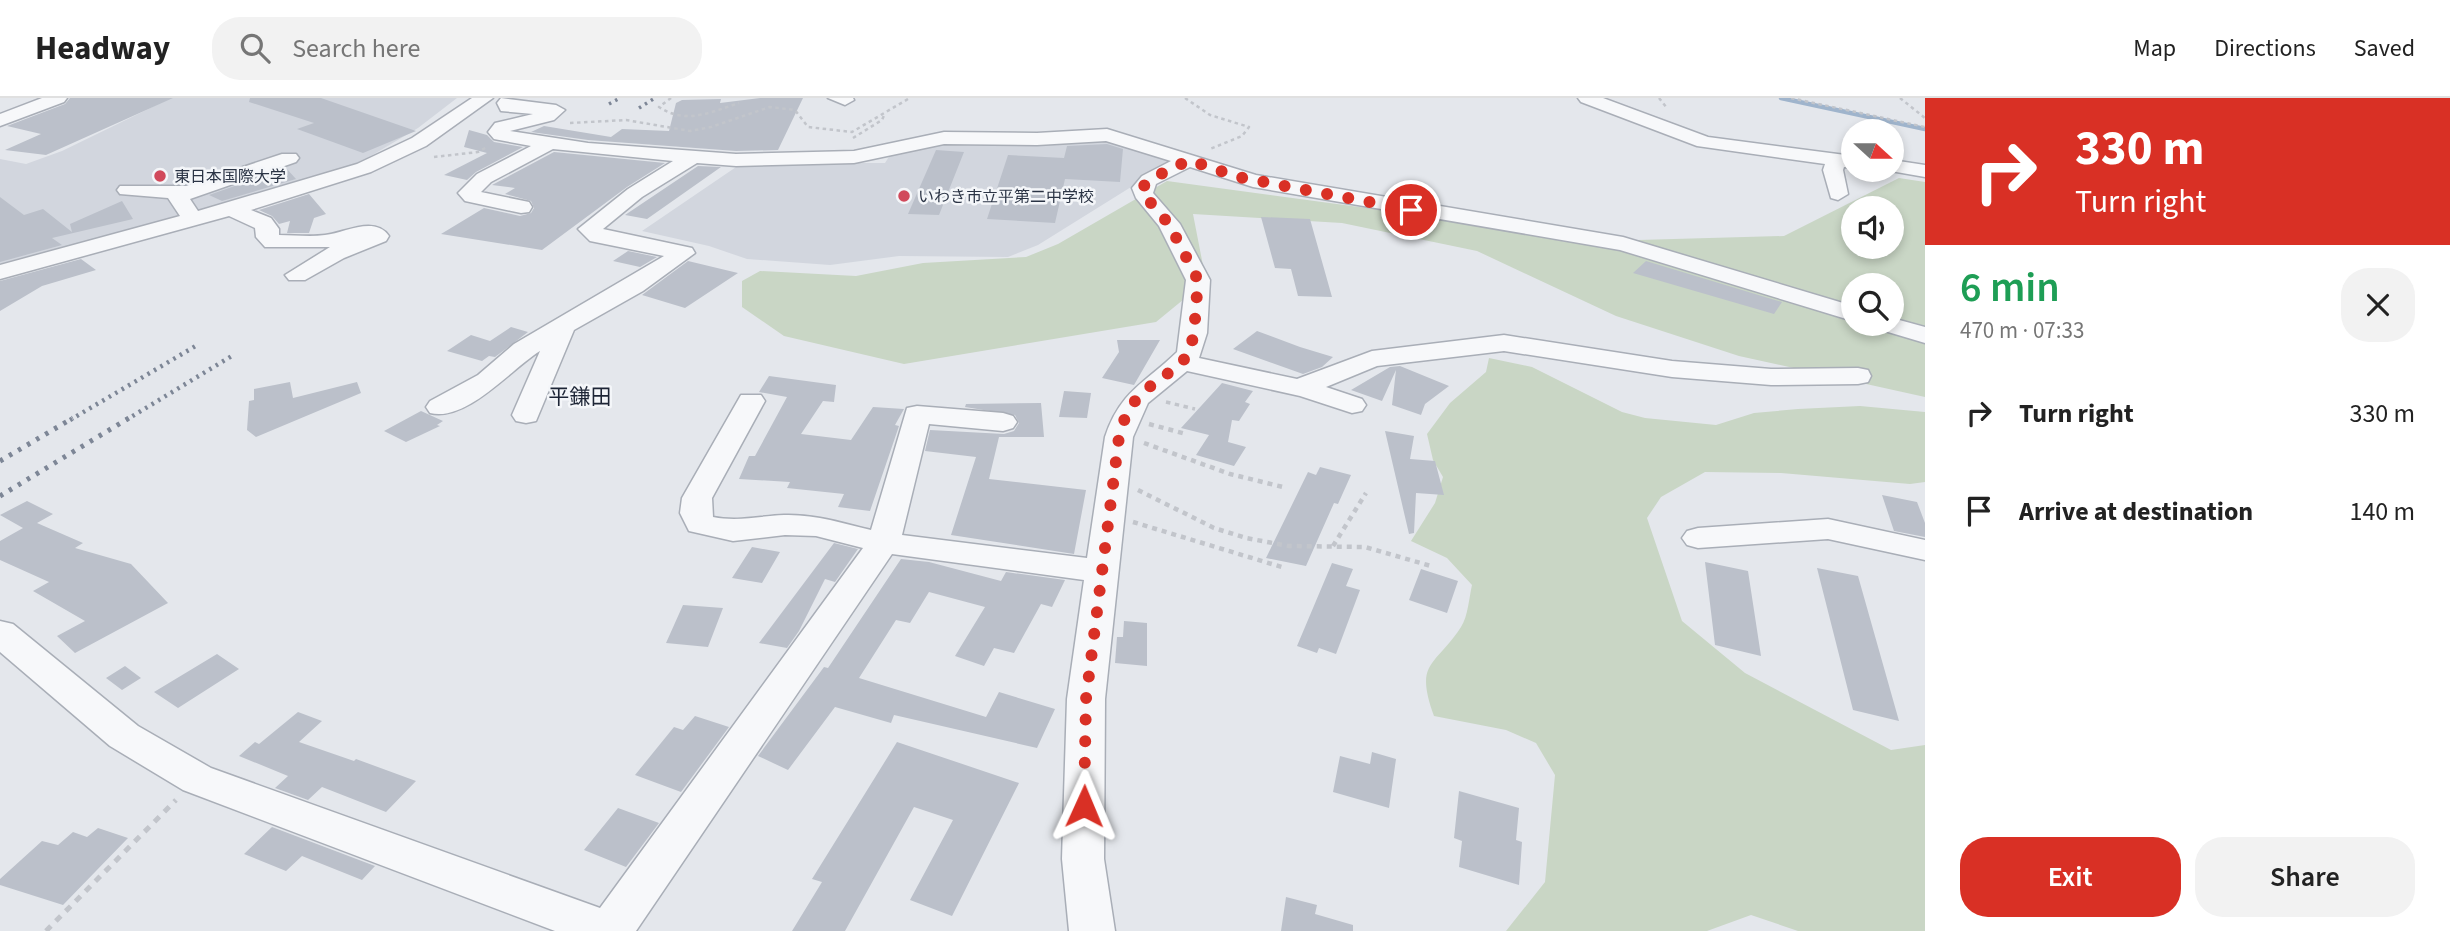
<!DOCTYPE html>
<meta charset="utf-8">
<style>
body{margin:0;font-family:"Source Sans 3","Noto Sans JP",sans-serif;background:#f2f2f2;color:#222;height:100vh;display:flex;flex-direction:column;font-size:26px;white-space:nowrap}
*{box-sizing:border-box;margin:0}
p{font-size:23px;color:#767676}
.icon{flex:none;width:38px;height:38px;fill:none;stroke:currentColor;stroke-width:2;stroke-linecap:round;stroke-linejoin:round}
.map{position:relative;flex:1;overflow:hidden}
.drawer{display:flex;flex-direction:column;background:#fff;width:525px}
.drawer>*{flex:none}
.guide{background:#d93025;color:#fff;overflow:hidden}
.needle{width:46px;rotate:111deg}
.buttons{position:absolute;left:1841px;top:21px;display:grid;gap:14px}
.buttons a{display:grid;place-items:center;width:63px;height:63px;border-radius:50%;background:#fff;box-shadow:0 4px 10px #0003;font-size:35px}
.pin{position:absolute;display:grid;place-items:center;width:60px;height:60px;color:#fff;margin:-30px;border:4px solid #fff;border-radius:50%;box-shadow:0 2px 7px #0007}
.me{position:absolute;width:77px;margin:-38px;rotate:1deg;stroke-linejoin:round;filter:drop-shadow(0 0 5px #0008)}
.turn{display:flex;align-items:center;gap:24px;height:147px;padding:0 35px;font-size:32px}
.turn .icon{width:91px;height:91px;stroke-width:2.5}
.turn b{display:block;font-size:49px;line-height:60px}
.round{display:grid;place-items:center;flex:none;width:74px;height:74px;border-radius:28px;background:#f2f2f2}
.head{display:flex;align-items:center;justify-content:space-between;height:119px;padding:0 35px}
h1{font-size:42px;font-weight:600;line-height:52px;color:#1e9e55}
.cta{display:flex;gap:14px;margin-top:auto;padding:14px 35px}
.cta a{flex:1;height:80px;border-radius:28px;background:#d93025;color:#fff;font-size:28px;font-weight:600;line-height:80px;text-align:center}
.cta a+a{background:#f2f2f2;color:#222}
ul{padding:0;list-style:none}
li{display:flex;align-items:center;gap:21px;height:98px;padding:0 35px}
li div{flex:1}
li b{display:block;font-size:26px}
li em{font-style:normal}
header{display:flex;align-items:center;gap:42px;box-sizing:border-box;height:98px;padding:0 35px;background:#fff;border-bottom:2px solid #e0e0e0}
header strong{font-size:33px}
nav{display:flex;gap:38px;margin-inline-start:auto;font-size:24px}
.search{width:490px;height:63px;background:#f2f2f2;display:flex;align-items:center;gap:18px;box-sizing:border-box;padding:0 24px;border-radius:28px;color:#767676;font-size:26px}
main{display:flex;flex:1;min-height:0}
.map>svg:first-child{display:block}
</style>
<header>
<strong>Headway</strong>
<div class="search"><svg class="icon" aria-label="search" viewBox="0 0 24 24"><circle cx="10" cy="10" r="6"/><path d="M15 15l6 6"/></svg>Search here</div>
<nav><a>Map</a><a>Directions</a><a>Saved</a></nav>
</header>
<main>
<div class="map">
<svg width="1925" height="833" viewBox="0 0 1925 833">
<rect width="100%" height="100%" fill="#e4e7ec"/>
<path fill="#d2d6de" d="M 171,0 L 457,0 L 418,30 L 359,65 L 286,89 L 0,166 L 0,61 L 26,66 L 62,53 Z
M 1110,40 L 1167,58 L 1168,66 L 1038,147 L 1008,159 L 899,158 L 830,167 L 747,161 L 709,148 L 642,133 L 742,65 L 885,65 L 892,54 L 943,44 Z"/>
<path fill="#c9d6c5" fill-rule="evenodd" d="M 1899,80 L 1925,84 L 1925,299 L 1739,258 L 1616,218 L 1477,153 L 1342,125 L 1193,116 L 1206,183 L 1156,224 L 904,266 L 784,238 L 742,209 L 742,183 L 760,173 L 856,178 L 923,165 L 1026,159 L 1058,146 L 1167,83 L 1426,118 L 1567,144 L 1784,138 ZM 1853,110 L 1892,110 L 1892,149 L 1853,149 ZM 1853,187 L 1892,187 L 1892,226 L 1853,226 Z
M 1489,260 L 1532,269 L 1622,314 L 1645,320 L 1716,327 L 1754,315 L 1798,311 L 1860,308 L 1925,314 L 1925,384 L 1910,386 L 1781,375 L 1705,374 L 1661,399 L 1647,420 L 1682,523 L 1745,575 L 1891,652 L 1925,647 L 1925,833 L 1798,833 L 1751,817 L 1707,833 L 1506,833 L 1545,784 L 1555,677 L 1536,645 L 1506,632 L 1434,618 C 1414,563 1435,569 1461,529 C 1468,518 1469,500 1472,487 L 1447,460 L 1411,443 L 1435,405 L 1443,379 L 1433,362 L 1427,336 L 1450,305 L 1486,274 Z"/>
<g fill="none" stroke-linecap="round" stroke-linejoin="round">
<path stroke="#9fb4cc" stroke-width="4.5" d="M 1781,0 L 1925,31"/>
</g>
<path fill="#bbc0ca" d="M 70,0 L 173,0 L 46,57 L 5,52 L 41,36 L 7,28 L 65,6 Z
M 250,0 L 321,0 L 416,33 L 363,55 L 297,31 L 314,25 L 249,4 Z
M 760,0 L 803,0 L 778,52 L 736,53 L 588,42 L 531,34 L 544,28 L 611,39 L 622,31 L 669,33 L 676,5 L 682,2 L 721,1 L 720,5 Z
M 469,32 L 487,37 L 494,44 L 523,49 L 476,74 L 467,82 L 444,77 L 487,55 L 464,49 Z
M 1107,46 L 1123,51 L 1120,84 L 1065,81 L 1055,125 L 987,121 L 1008,57 L 1064,60 L 1067,48 Z
M 936,52 L 964,54 L 939,117 L 908,116 Z
M 554,54 L 665,65 L 627,89 L 542,152 L 441,136 L 484,110 L 520,118 L 531,115 L 534,110 L 531,103 L 505,96 L 515,90 L 492,87 Z
M 698,68 L 721,69 L 647,121 L 625,117 Z
M 286,70 L 296,81 L 222,103 L 209,97 Z
M 309,96 L 326,116 L 314,120 L 309,135 L 287,135 L 290,123 L 279,126 L 272,118 L 259,112 Z
M 0,99 L 24,117 L 43,111 L 72,134 L 70,126 L 122,103 L 133,121 L 52,140 L 62,147 L 0,164 Z
M 1261,119 L 1310,121 L 1332,199 L 1298,198 L 1291,171 L 1275,170 Z
M 628,153 L 657,159 L 640,169 L 613,163 Z
M 81,161 L 96,172 L 42,188 L 0,213 L 0,183 Z
M 688,163 L 738,175 L 685,210 L 642,197 Z
M 1646,163 L 1782,204 L 1774,216 L 1633,175 Z
M 511,229 L 528,234 L 495,259 L 489,258 L 482,263 L 447,253 L 471,237 L 490,243 Z
M 1257,233 L 1300,249 L 1333,259 L 1322,269 L 1303,276 L 1233,251 Z
M 1117,242 L 1160,242 L 1134,287 L 1102,280 L 1119,254 Z
M 1400,268 L 1449,288 L 1425,306 L 1421,317 L 1392,307 L 1396,272 L 1382,303 L 1351,292 L 1390,269 Z
M 769,278 L 836,287 L 834,304 L 823,303 L 801,336 L 851,342 L 873,309 L 904,311 L 895,327 L 899,328 L 870,413 L 838,409 L 844,396 L 787,390 L 790,384 L 739,381 L 749,358 L 755,358 L 787,299 L 759,294 Z
M 290,284 L 293,300 L 357,284 L 361,295 L 256,339 L 247,332 L 249,303 L 254,302 L 254,291 Z
M 1222,285 L 1253,293 L 1245,304 L 1250,306 L 1239,323 L 1232,322 L 1228,344 L 1246,349 L 1234,368 L 1196,357 L 1209,337 L 1181,330 Z
M 1064,293 L 1091,295 L 1087,320 L 1059,319 Z
M 1041,305 L 1044,339 L 999,339 L 989,381 L 1086,392 L 1074,456 L 951,437 L 976,359 L 925,353 L 930,332 L 1004,336 L 1014,333 L 1019,325 L 1015,317 L 965,309 L 966,306 Z
M 421,313 L 443,323 L 437,327 L 440,328 L 406,344 L 384,333 Z
M 1385,333 L 1414,338 L 1410,361 L 1435,363 L 1444,397 L 1416,395 L 1414,435 L 1409,436 Z
M 1320,369 L 1351,377 L 1338,406 L 1334,405 L 1306,468 L 1266,460 L 1308,374 L 1316,377 Z
M 1882,397 L 1917,404 L 1925,425 L 1925,439 L 1894,433 Z
M 27,403 L 53,416 L 37,425 L 83,445 L 75,450 L 131,466 L 168,505 L 75,555 L 57,538 L 85,523 L 33,493 L 49,484 L 0,462 L 0,443 L 23,430 L 0,417 Z
M 834,445 L 858,451 L 835,484 L 825,481 L 799,533 L 787,550 L 759,545 Z
M 752,449 L 780,454 L 762,485 L 732,480 Z
M 901,461 L 929,464 L 1001,483 L 1006,474 L 1065,482 L 1052,509 L 1041,506 L 1014,555 L 994,550 L 984,568 L 955,558 L 985,509 L 929,494 L 910,525 L 896,522 L 859,580 L 986,619 L 999,594 L 1055,611 L 1037,650 L 894,617 L 891,625 L 835,609 L 788,672 L 758,658 L 824,569 L 828,570 Z
M 1705,464 L 1748,473 L 1761,558 L 1715,547 Z
M 1332,465 L 1353,471 L 1346,488 L 1360,492 L 1336,556 L 1319,550 L 1317,555 L 1297,548 Z
M 1817,470 L 1858,478 L 1899,623 L 1853,612 Z
M 1421,471 L 1458,483 L 1447,515 L 1409,502 Z
M 683,507 L 723,510 L 708,549 L 666,545 Z
M 1124,523 L 1147,525 L 1147,568 L 1115,565 L 1117,539 L 1123,539 Z
M 217,556 L 239,571 L 178,610 L 154,594 Z
M 125,568 L 141,580 L 122,592 L 106,580 Z
M 298,614 L 322,623 L 299,644 L 354,663 L 356,661 L 416,683 L 386,714 L 322,689 L 308,702 L 275,690 L 288,678 L 239,658 L 255,644 L 259,646 Z
M 695,618 L 729,629 L 681,694 L 635,677 L 674,629 L 683,632 Z
M 897,644 L 1019,685 L 952,818 L 910,802 L 953,722 L 914,709 L 845,833 L 792,833 L 822,784 L 812,781 Z
M 1372,654 L 1396,661 L 1389,710 L 1333,694 L 1340,658 L 1370,666 Z
M 1459,693 L 1519,710 L 1516,742 L 1522,744 L 1519,787 L 1459,769 L 1462,743 L 1454,740 Z
M 618,710 L 659,725 L 626,769 L 584,752 Z
M 272,729 L 375,768 L 362,782 L 302,758 L 286,773 L 244,756 Z
M 98,730 L 128,740 L 63,807 L 0,787 L 0,781 L 42,743 L 58,747 L 73,734 L 87,739 Z
M 1286,799 L 1317,807 L 1315,816 L 1353,827 L 1353,833 L 1281,833 Z"/>
<g fill="none" stroke-linecap="round" stroke-linejoin="round">
<g stroke="#a9aeb7" stroke-width="3">
<path id="minor" d="M 42,0 L 67,0 L 64,4 L 0,28 L 0,16 Z
M 472,0 L 493,0 L 426,48 L 371,74 L 251,112 L 271,120 L 279,131 L 279,137 C 294,137 310,139 325,137 C 344,135 375,117 389,138 L 386,143 L 344,160 L 305,182 L 289,182 L 285,177 L 330,149 L 265,149 L 256,139 L 255,130 L 229,118 L 0,181 L 0,167 L 180,118 L 168,100 L 120,96 L 117,92 L 120,88 L 186,88 L 282,56 L 296,56 L 299,60 L 296,64 L 190,101 L 198,113 L 357,66 L 412,40 Z
M 501,0 L 556,7 L 565,12 L 554,22 L 510,33 L 588,45 L 736,56 L 854,53 L 944,34 L 1037,35 L 1107,31 L 1256,77 L 1623,139 L 1853,208 L 1853,223 L 1620,152 L 1253,89 L 1190,69 L 1156,86 L 1153,95 L 1180,126 L 1210,182 L 1207,235 L 1199,260 L 1297,281 L 1372,253 L 1504,237 L 1672,263 L 1771,271 L 1858,270 L 1868,272 L 1871,278 L 1868,284 L 1858,286 L 1771,287 L 1672,279 L 1504,253 L 1377,268 L 1326,289 L 1362,301 L 1366,307 L 1362,313 L 1352,315 L 1300,298 L 1187,273 L 1148,305 L 1133,339 L 1105,601 L 1104,761 L 1115,833 L 1069,833 L 1062,761 L 1067,601 L 1084,482 L 892,456 L 636,833 L 555,833 L 183,692 L 110,648 L 0,554 L 0,523 L 13,526 L 138,628 L 211,670 L 600,810 L 863,450 L 816,438 L 785,437 L 733,443 L 689,433 L 680,415 L 682,400 L 741,297 L 761,297 L 765,303 L 712,400 L 713,419 C 738,424 759,418 784,417 C 814,416 842,425 871,432 L 907,310 L 917,308 L 1003,315 L 1013,318 L 1017,324 L 1013,330 L 1003,333 L 929,326 L 902,437 L 1087,460 L 1105,339 C 1120,293 1145,285 1177,254 L 1186,182 L 1159,128 L 1136,100 L 1132,90 L 1142,78 L 1171,63 L 1106,43 L 1037,47 L 944,46 L 854,65 L 736,68 L 697,65 L 642,99 L 603,131 L 692,150 L 695,155 L 643,193 L 574,232 L 536,323 L 526,325 L 516,323 L 512,317 L 540,253 C 511,271 467,324 430,315 L 426,309 L 430,303 L 478,277 L 514,246 L 664,158 L 590,143 L 578,131 L 628,91 L 673,63 L 553,51 L 491,84 L 481,94 L 529,104 L 532,109 L 529,114 L 521,115 L 465,103 L 458,95 L 477,76 L 531,48 L 494,41 L 488,34 L 495,25 L 533,16 L 501,13 L 497,5 Z
M 828,0 L 853,0 L 854,2 L 845,7 Z
M 1578,0 L 1603,0 L 1708,39 L 1853,58 L 1853,70 L 1844,69 L 1843,72 L 1848,96 L 1838,102 L 1831,100 L 1823,72 L 1825,66 L 1697,48 L 1581,4 Z
M 1892,62 L 1925,67 L 1925,79 L 1885,72 L 1892,72 Z
M 1892,220 L 1925,229 L 1925,245 L 1878,231 L 1874,226 L 1892,226 Z
M 1828,421 L 1925,442 L 1925,462 L 1828,441 L 1698,450 L 1687,447 L 1682,440 L 1687,433 L 1698,430 Z"/>
</g>
<path stroke="#c2c5cb" stroke-width="2.5" stroke-dasharray="3.5 3.5" stroke-linecap="butt" d="M 671,0 L 659,9 C 686,27 711,14 739,5
M 1185,0 L 1210,17 L 1249,29 L 1242,38 L 1210,51
M 1659,0 L 1667,10
M 1791,0 L 1925,29
M 1900,0 L 1925,20
M 570,25 L 626,22 L 690,33 L 711,29 L 770,9 L 795,12 L 808,29 L 852,34 L 908,1
M 853,40 L 882,22 L 885,15
M 434,59 L 478,54 L 487,49"/>
<path stroke="#c2c5cb" stroke-width="3.5" stroke-dasharray="4.5 4.5" stroke-linecap="butt" d="M 1166,304 L 1195,311"/>
<path stroke="#c2c5cb" stroke-width="4.5" stroke-dasharray="5 5" stroke-linecap="butt" d="M 1149,326 L 1186,336
M 1144,345 L 1230,376 L 1283,389
M 1138,392 L 1214,430 L 1246,440 L 1289,448 L 1365,449 L 1431,468
M 1133,424 L 1285,470
M 1333,448 L 1366,395"/>
<path stroke="#c2c5cb" stroke-width="5" stroke-dasharray="7 7" stroke-linecap="butt" d="M 46,833 L 176,702"/>
<use href="#minor" fill="#f7f8fa" fill-rule="evenodd"/>
<path stroke="#7d8696" stroke-width="3.5" stroke-dasharray="2.5 4.5" stroke-linecap="butt" d="M 609,6 L 620,0
M 639,10 L 655,0"/>
<path stroke="#7d8696" stroke-width="4.5" stroke-dasharray="2.5 5" stroke-linecap="butt" d="M 70,322 L 199,246
M 126,322 L 235,256"/>
<path stroke="#7d8696" stroke-width="5" stroke-dasharray="3.5 7" stroke-linecap="butt" d="M 0,363 L 73,320
M 0,398 L 129,320"/>
</g>
<g fill="none" stroke-linecap="round" stroke-linejoin="round">
<path stroke="#d93025" stroke-width="12" stroke-dasharray="0 21.6" d="M 1084,708 L 1086,601 L 1119,339 C 1132,286 1158,291 1189,256 L 1194,235 L 1198,182 L 1169,126 L 1143,96 L 1142,90 L 1149,82 L 1189,62 L 1238,79 L 1411,112"/>
</g>
<g fill="#d1495b" stroke="#f4f6f9" stroke-width="2.5">
<circle cx="160" cy="78" r="7"/>
<circle cx="904" cy="98" r="7"/>
</g>
<g text-anchor="middle" stroke-width="5" stroke-linejoin="round" paint-order="stroke">
<g font-size="16" fill="#2b3445" stroke="#f4f6f9" text-anchor="start">
<text x="174" y="84">東日本国際大学</text>
<text x="918" y="104">いわき市立平第二中学校</text>
</g>
<g font-size="21" fill="#1d2536" stroke="#f4f6f9">
<text x="580" y="306">平鎌田</text>
</g>
</g>
</svg>
<div class="buttons">
<a><svg class="needle" viewBox="-14 -14 28 28"><path d="M0-13l5 13h-10z" fill="#e53935"/><path d="M0 13l5-13h-10z" fill="#767676"/></svg></a>
<a><svg class="icon" aria-label="sound" viewBox="0 0 24 24"><path d="M4 9h4l5-4v14l-5-4H4zM17 9q2 3 0 6"/></svg></a>
<a><svg class="icon" aria-label="search" viewBox="0 0 24 24"><circle cx="10" cy="10" r="6"/><path d="M15 15l6 6"/></svg></a>
</div>
<div class="pin" style="left:1411px;top:112px;background:#d93025"><svg class="icon" aria-label="arrive" viewBox="0 0 24 24"><path d="M6 21V4h12l-3 4 3 4H6"/></svg></div>
<svg class="me" style="left:1084px;top:708px" viewBox="-20 -20 40 40"><path d="M0-17L14 15 0 8-14 15z" fill="#d93025" stroke="#fff" stroke-width="4"/></svg>
</div>
<section class="drawer">
<div class="guide">
<div class="turn"><svg class="icon" aria-label="right" viewBox="0 0 24 24"><path d="M7 20v-9h11M14 6l5 5-5 5"/></svg><div><b>330 m</b>Turn right</div></div>
</div>
<div class="head"><div><h1>6 min</h1><p>470 m · 07:33</p></div><a class="round"><svg class="icon" aria-label="close" viewBox="0 0 24 24"><path d="M6 6l12 12M18 6L6 18"/></svg></a></div>
<ul>
<li><svg class="icon" aria-label="right" viewBox="0 0 24 24"><path d="M7 20v-9h11M14 6l5 5-5 5"/></svg><div><b>Turn right</b></div><em>330 m</em></li>
<li><svg class="icon" aria-label="arrive" viewBox="0 0 24 24"><path d="M6 21V4h12l-3 4 3 4H6"/></svg><div><b>Arrive at destination</b></div><em>140 m</em></li>
</ul>
<div class="cta"><a>Exit</a><a>Share</a></div>
</section>
</main>
